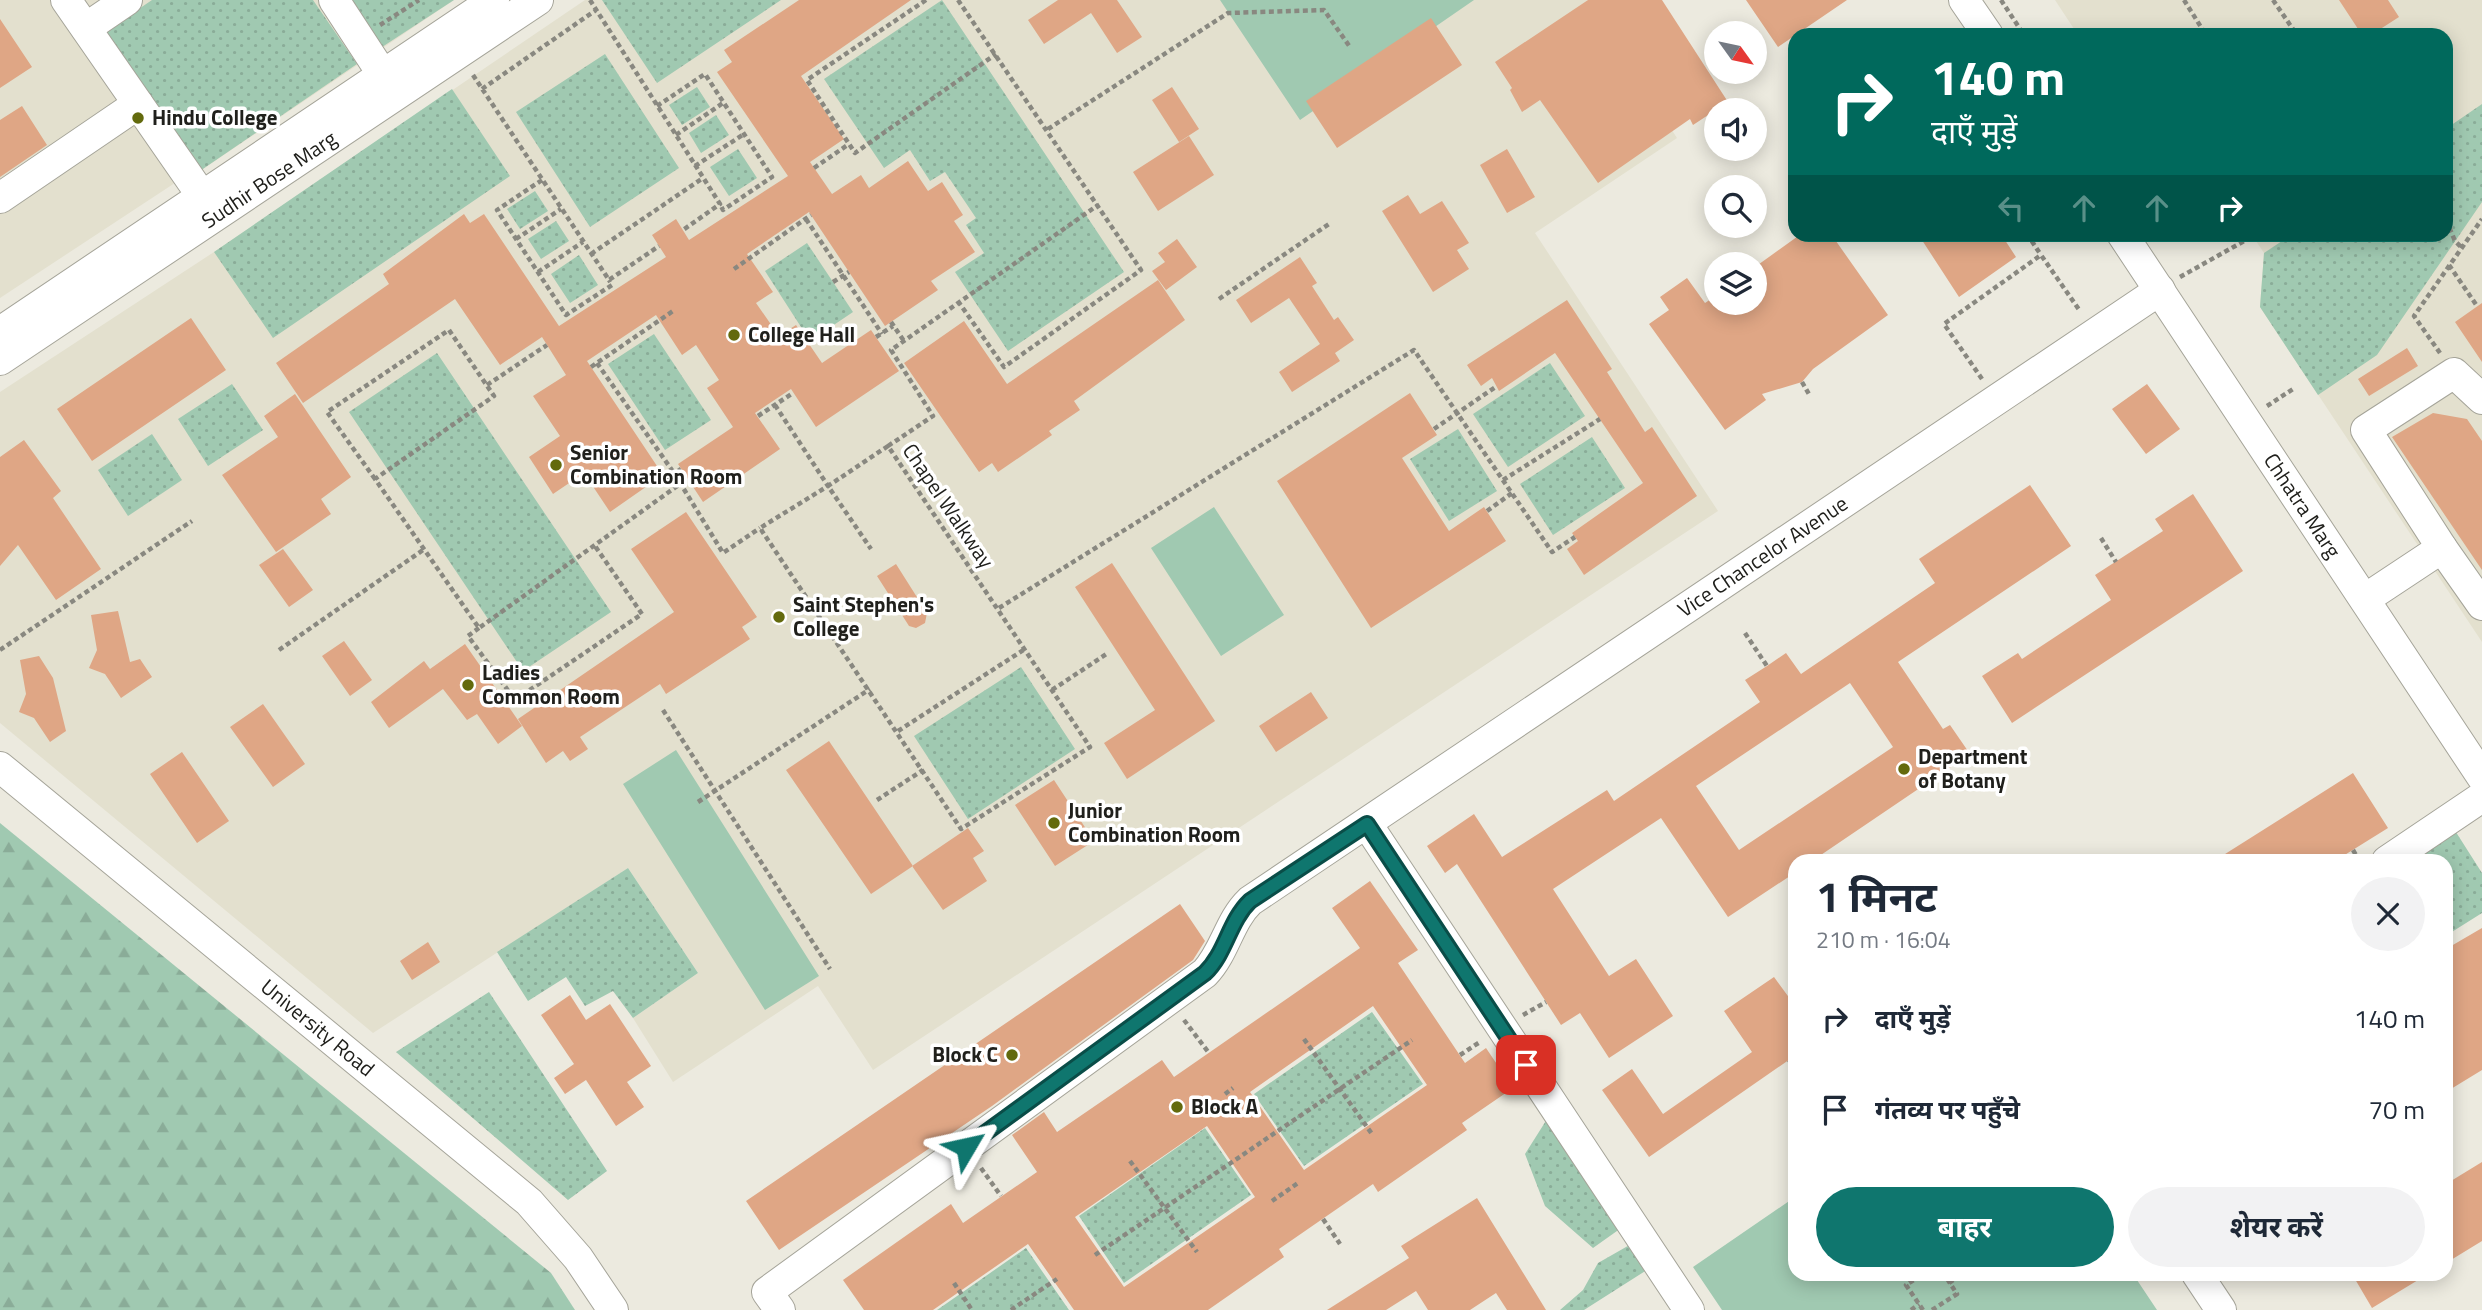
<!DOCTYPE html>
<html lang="hi">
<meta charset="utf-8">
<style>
body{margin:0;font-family:"Titillium Web","Noto Sans Devanagari",sans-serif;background:#f2f2f3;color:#1f2937;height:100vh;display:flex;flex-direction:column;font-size:26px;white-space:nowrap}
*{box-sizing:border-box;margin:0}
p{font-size:23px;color:#747a83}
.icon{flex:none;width:38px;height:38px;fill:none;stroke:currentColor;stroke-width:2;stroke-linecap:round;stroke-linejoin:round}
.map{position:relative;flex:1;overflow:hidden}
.details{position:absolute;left:1788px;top:854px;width:665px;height:427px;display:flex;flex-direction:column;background:#fff;border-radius:21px;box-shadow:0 4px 18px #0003}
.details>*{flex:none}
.banner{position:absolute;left:1788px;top:28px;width:665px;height:214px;border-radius:21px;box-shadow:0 4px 18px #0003;background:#00695c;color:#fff;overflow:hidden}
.needle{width:46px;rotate:123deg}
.controls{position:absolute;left:1704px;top:21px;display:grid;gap:14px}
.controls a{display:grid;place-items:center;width:63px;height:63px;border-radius:50%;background:#fff;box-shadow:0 4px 18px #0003;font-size:35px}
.pin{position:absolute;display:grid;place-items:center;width:60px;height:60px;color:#fff;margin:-30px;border-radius:14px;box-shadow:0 4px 10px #0006}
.me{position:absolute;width:77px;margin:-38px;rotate:54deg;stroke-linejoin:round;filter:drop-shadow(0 0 5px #0008)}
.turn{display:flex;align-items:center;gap:24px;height:147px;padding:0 28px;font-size:32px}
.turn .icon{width:91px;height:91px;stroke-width:2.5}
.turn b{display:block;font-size:49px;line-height:60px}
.lanes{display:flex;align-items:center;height:66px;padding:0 28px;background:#0003;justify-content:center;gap:35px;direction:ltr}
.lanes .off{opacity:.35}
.round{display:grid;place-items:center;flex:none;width:74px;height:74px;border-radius:37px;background:#f2f2f3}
.head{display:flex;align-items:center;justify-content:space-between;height:119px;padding:0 28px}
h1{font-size:42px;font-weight:700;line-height:52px}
.cta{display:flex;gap:14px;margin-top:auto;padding:14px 28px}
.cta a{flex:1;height:80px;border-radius:42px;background:#0f766e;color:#fff;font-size:28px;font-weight:700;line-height:80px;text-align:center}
.cta a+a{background:#f2f2f3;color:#1f2937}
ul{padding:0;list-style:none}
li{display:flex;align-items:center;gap:21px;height:91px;padding:0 28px}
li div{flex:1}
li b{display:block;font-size:26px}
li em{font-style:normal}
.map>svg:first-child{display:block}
</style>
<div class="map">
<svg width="2482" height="1310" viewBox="0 0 2482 1310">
<defs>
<pattern id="grass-dots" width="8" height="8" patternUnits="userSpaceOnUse" patternTransform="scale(1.75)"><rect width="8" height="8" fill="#a0c9b1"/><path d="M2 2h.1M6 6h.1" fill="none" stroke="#8aac98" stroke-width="1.8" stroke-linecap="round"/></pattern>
<pattern id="forest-firs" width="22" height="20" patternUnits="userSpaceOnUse" patternTransform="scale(1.75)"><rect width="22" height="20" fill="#a0c9b1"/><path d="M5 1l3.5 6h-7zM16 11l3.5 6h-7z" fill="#8aac98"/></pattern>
</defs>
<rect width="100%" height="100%" fill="#eceadf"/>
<path fill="#e3e0ce" d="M 0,0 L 454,0 L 197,173 L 187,175 L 0,298 Z
M 585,0 L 1587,0 L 1677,138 L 1535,233 L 1718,511 L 873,1070 L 818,986 L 673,1082 L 633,1018 L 698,973 L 628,868 L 373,1033 L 0,723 L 0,392 L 214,252 Z
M 2055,0 L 2482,0 L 2482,642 L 2260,307 L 2264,253 L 2252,235 L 2446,234 L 2446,35 L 2078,35 Z"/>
<path fill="url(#grass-dots)" d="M 152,0 L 313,0 L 357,64 L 197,173 L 102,34 Z
M 343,0 L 454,0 L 376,51 Z
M 602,0 L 781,0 L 657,83 Z
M 942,0 L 1124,272 L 1008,351 L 955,272 L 984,253 L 966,225 L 976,218 L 945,172 L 930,181 L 910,150 L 884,168 L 824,79 Z
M 605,54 L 679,168 L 590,227 L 516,112 Z
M 697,87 L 710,107 L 682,125 L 669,105 Z
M 452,89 L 510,176 L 273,338 L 214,252 Z
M 2482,104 L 2482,202 L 2377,355 L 2318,395 L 2260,307 L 2264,253 L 2291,235 L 2446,234 L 2447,128 Z
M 716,115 L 729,135 L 701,153 L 689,133 Z
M 738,149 L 757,178 L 729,196 L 710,167 Z
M 535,191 L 548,211 L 520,229 L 507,209 Z
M 556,221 L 569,241 L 541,259 L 528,239 Z
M 807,243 L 853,312 L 810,341 L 765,271 Z
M 579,255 L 598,285 L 570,303 L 551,274 Z
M 654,334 L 711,420 L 665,450 L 608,364 Z
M 437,353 L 611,612 L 523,671 L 349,412 Z
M 1550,363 L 1585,416 L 1508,467 L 1473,414 Z
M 232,384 L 263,430 L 208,466 L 178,419 Z
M 1458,429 L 1497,491 L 1449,521 L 1410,459 Z
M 152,434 L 182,480 L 128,516 L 98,470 Z
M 1592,437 L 1625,488 L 1553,535 L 1520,484 Z
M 1021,667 L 1075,749 L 968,819 L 914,736 Z
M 2454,829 L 2482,873 L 2482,913 L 2447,935 L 2446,861 L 2404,861 Z
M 628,868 L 698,973 L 633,1018 L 613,991 L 585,1006 L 566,977 L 528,1001 L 497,952 Z
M 489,992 L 607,1171 L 568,1200 L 396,1052 Z
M 1372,1012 L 1423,1084 L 1304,1166 L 1254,1094 Z
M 1549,1116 L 1624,1226 L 1593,1248 L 1545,1206 L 1525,1154 Z
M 1205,1128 L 1251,1195 L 1124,1283 L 1079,1216 Z
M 1633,1243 L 1650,1268 L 1584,1310 L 1560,1310 L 1583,1290 L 1598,1263 Z
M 1026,1248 L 1069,1310 L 937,1310 Z"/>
<path fill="url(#forest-firs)" d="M 0,823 L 551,1273 L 575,1310 L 0,1310 Z"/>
<path fill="#a0c9b1" d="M 1220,0 L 1474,0 L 1300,120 Z
M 1214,507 L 1284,615 L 1221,656 L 1151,548 Z
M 676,750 L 819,976 L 765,1010 L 623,784 Z
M 1795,1197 L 1796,1274 L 2133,1274 L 2157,1310 L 1722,1310 L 1693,1267 Z"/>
<path fill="#dfa685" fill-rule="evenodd" d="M 799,0 L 911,0 L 801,76 L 844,139 L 810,162 L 832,194 L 861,175 L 869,188 L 908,161 L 928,191 L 942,182 L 963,215 L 954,221 L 975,252 L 931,281 L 938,290 L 885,326 L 809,212 L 747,254 L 773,292 L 756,303 L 779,336 L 796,325 L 822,363 L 871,330 L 899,371 L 816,427 L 791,389 L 755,413 L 780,449 L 703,502 L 678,464 L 733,427 L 707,388 L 719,380 L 696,345 L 682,355 L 656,315 L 587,361 L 663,475 L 610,512 L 584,473 L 553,494 L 529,457 L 560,436 L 533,396 L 566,375 L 542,337 L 500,365 L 455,299 L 303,403 L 276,363 L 389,284 L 383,274 L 464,214 L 470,223 L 484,214 L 559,326 L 666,257 L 652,235 L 676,219 L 689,240 L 788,176 L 717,72 L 732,62 L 724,50 Z
M 1058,0 L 1117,0 L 1142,37 L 1117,53 L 1091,13 L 1044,44 L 1028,20 Z
M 1588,0 L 1662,0 L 1728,102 L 1693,125 L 1690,119 L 1598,183 L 1540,100 L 1522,112 L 1510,90 L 1512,88 L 1495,62 Z
M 1746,0 L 1847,0 L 1778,47 Z
M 2339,0 L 2388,0 L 2399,17 L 2371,35 L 2362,35 Z
M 1431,18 L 1462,65 L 1337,148 L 1306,101 Z
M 0,19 L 32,67 L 0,88 Z
M 1172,87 L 1199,129 L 1179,142 L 1152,100 Z
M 22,106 L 47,145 L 0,177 L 0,120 Z
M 1189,136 L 1214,175 L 1158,211 L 1133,172 Z
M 1507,149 L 1535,197 L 1507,213 L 1480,165 Z
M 1408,195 L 1420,214 L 1442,201 L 1469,243 L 1457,250 L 1469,269 L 1433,292 L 1382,211 Z
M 1801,234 L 1831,234 L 1888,315 L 1813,369 L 1802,382 L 1762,394 L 1766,400 L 1725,430 L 1649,324 L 1669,310 L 1660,297 L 1687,278 L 1705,303 L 1717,295 L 1717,303 L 1755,303 L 1755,267 Z
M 1918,234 L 2001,234 L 2016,257 L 1959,297 Z
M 1177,239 L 1197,267 L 1166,290 L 1152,271 L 1165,262 L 1158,253 Z
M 1300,257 L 1317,283 L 1312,286 L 1334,320 L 1338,317 L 1354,340 L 1335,353 L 1340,361 L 1292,392 L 1279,372 L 1320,344 L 1289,298 L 1251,323 L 1236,300 Z
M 1158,280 L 1185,320 L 1074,401 L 1080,410 L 1049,431 L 1052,435 L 998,472 L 992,463 L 979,472 L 904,363 L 964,321 L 1007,384 Z
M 1567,300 L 1612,369 L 1607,372 L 1645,432 L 1652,427 L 1697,496 L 1584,575 L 1567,549 L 1578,541 L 1572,533 L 1643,483 L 1555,353 L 1499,391 L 1492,378 L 1481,386 L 1467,365 Z
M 2482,303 L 2482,362 L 2455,322 Z
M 191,318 L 226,370 L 92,461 L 57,409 Z
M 2407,348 L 2418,366 L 2369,396 L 2358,379 Z
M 2147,384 L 2180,429 L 2146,454 L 2112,409 Z
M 1410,393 L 1437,435 L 1402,458 L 1449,531 L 1484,507 L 1506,541 L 1371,628 L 1277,481 Z
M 295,394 L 351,477 L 321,499 L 331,514 L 276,552 L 222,475 L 278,437 L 264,416 Z
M 2433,413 L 2467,419 L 2482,441 L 2482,570 L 2392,437 Z
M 24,440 L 61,491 L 53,498 L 101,569 L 56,600 L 18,545 L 0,566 L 0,457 Z
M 2030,485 L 2071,546 L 1898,662 L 1943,729 L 1950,725 L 1970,754 L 1812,861 L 1796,861 L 1796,872 L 1728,917 L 1661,818 L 1553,889 L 1609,976 L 1636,959 L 1673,1016 L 1609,1058 L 1580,1013 L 1561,1025 L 1457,864 L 1445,873 L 1427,846 L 1474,814 L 1502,857 L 1607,790 L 1614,801 L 1760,702 L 1745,680 L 1767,666 L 1786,653 L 1801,674 L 1935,583 L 1919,559 ZM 1850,683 L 1893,747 L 1739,850 L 1696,786 Z
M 2193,494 L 2243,571 L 2012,723 L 1982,676 L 2018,653 L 2022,659 L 2111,600 L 2095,575 L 2163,531 L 2155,519 Z
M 686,512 L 757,617 L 742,627 L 750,639 L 666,694 L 660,684 L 580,737 L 588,749 L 570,761 L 563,751 L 546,763 L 518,719 L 674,612 L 631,549 Z
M 283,549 L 313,590 L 289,607 L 259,565 Z
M 1112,563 L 1215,721 L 1127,779 L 1104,743 L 1155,710 L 1075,587 Z
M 896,564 L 927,613 L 925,623 L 916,628 L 909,626 L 877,576 Z
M 118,611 L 130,662 L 140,659 L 152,677 L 121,698 L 105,674 L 89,668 L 97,650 L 91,615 Z
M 344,641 L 372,680 L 350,696 L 322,656 Z
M 465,644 L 522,726 L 498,744 L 477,714 L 467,720 L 443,689 L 389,728 L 371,702 L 424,661 L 430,669 Z
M 39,656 L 53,678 L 66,731 L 50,742 L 34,718 L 19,712 L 26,694 L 20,660 Z
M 1311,692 L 1328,718 L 1276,752 L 1259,726 Z
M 263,704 L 305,764 L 273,787 L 230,727 Z
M 829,741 L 913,866 L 871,894 L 786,770 Z
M 182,752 L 229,821 L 197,843 L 150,774 Z
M 2353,773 L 2388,828 L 2335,861 L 2214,861 Z
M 1054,780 L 1094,841 L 1055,866 L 1015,805 Z
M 968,828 L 984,851 L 973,858 L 987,881 L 943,910 L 912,866 Z
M 1370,881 L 1418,950 L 1398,963 L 1465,1063 L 1486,1048 L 1513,1088 L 1462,1123 L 1467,1130 L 1378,1192 L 1373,1184 L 1279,1249 L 1284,1257 L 1208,1310 L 1074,1310 L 1028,1244 L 933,1310 L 864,1310 L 843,1280 L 951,1204 L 963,1223 L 1037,1172 L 1012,1135 L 1044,1112 L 1057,1132 L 1162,1060 L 1174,1077 L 1360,948 L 1332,908 ZM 1373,1006 L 1427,1085 L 1304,1170 L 1250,1092 ZM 1207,1126 L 1255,1197 L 1124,1287 L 1075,1217 Z
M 1180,904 L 1205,941 L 1193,960 L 992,1106 L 779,1250 L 746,1201 Z
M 2482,928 L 2482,1070 L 2446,1092 L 2446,949 Z
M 428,942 L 440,962 L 412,980 L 400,961 Z
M 1774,977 L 1796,1007 L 1796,1055 L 1649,1157 L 1602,1090 L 1632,1069 L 1663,1114 L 1752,1052 L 1724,1011 Z
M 570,995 L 586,1020 L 610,1004 L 651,1066 L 627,1082 L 644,1107 L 616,1126 L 586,1080 L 565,1094 L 554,1078 L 574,1064 L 541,1015 Z
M 2482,1162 L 2482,1241 L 2446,1263 L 2446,1184 Z
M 1477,1198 L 1546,1310 L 1507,1310 L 1496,1293 L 1470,1310 L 1428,1310 L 1416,1291 L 1386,1310 L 1327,1310 L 1409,1258 L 1401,1246 Z
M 2352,1274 L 2428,1274 L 2372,1308 Z"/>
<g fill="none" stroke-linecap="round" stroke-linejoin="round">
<g stroke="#a5a499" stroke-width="32">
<g id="minor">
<path d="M 66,0 L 202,196"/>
<path d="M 334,0 L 383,75"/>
<path d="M 1964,0 L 1988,35"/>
<path d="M 86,28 L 127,0"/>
<path d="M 0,198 L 138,104"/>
<path id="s1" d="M 2122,234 L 2482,777"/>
<path d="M 0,332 L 494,0"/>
<path id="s2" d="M 0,360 L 538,0"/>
<path d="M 2442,548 L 2366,430 L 2454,373 L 2482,399"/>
<path d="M 2365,599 L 2442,548 L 2482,605"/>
<path id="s3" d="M 0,767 L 529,1202 L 578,1258 L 613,1310"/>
<path d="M 1367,824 L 1689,1310"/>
<path d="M 2387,861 L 2482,797"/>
<path d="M 2197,1274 L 2221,1310"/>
<path id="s4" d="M 780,1310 L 767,1292 L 1205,973 C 1225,952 1229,921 1250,901 L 2160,290"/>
</g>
</g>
<path stroke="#898880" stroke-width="4.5" stroke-dasharray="5 3.5" stroke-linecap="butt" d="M 590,0 L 720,204 L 683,230
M 926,0 L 807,80 L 855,153 L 996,54
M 958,0 L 1141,270 L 1004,367 L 960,304
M 2001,0 L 2024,35
M 2184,0 L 2206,35
M 2273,0 L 2297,35
M 380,25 L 419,0
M 473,75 L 609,280 L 659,246
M 482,89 L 596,10
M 657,106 L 705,74 L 772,177 L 723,210 L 720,204
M 1048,129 L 1228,13 L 1324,10 L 1350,47
M 676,135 L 723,103
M 695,166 L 744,134
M 814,168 L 849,144
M 542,180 L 497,210 L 566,315 L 612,285 L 609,280
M 806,219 L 882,334
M 2446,220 L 2455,241 L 2462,248
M 2027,234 L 2041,255
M 516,239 L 561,209
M 591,254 L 703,178
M 2449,265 L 2477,306
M 734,269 L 811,215
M 538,272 L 583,242
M 2180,277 L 2253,236
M 833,282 L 849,272
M 1219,299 L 1329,224
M 891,322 L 904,341
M 876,337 L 893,326
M 2440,353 L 2414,316 L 2482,219
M 597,363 L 674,473 L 723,553 L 760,528
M 591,367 L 673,311
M 1982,379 L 1944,324 L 2041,255 L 2080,311
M 1802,382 L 1810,396
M 487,385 L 547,345
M 775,405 L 828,486 L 760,528 L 961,829 L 1090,747 L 888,446 L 828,486 L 871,549
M 2267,406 L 2293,389
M 758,416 L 793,393
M 1434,429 L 1497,386
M 888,446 L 933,416 L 891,350 L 1098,205
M 658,478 L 661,482 L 681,469
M 375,479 L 327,412 L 449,330 L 494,396 L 375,479 L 479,628 L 680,484
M 1503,480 L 1600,419
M 1487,511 L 1512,493
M 2101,538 L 2116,562
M 999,608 L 1414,350 L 1552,552 L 1575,537
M 479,628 L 468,636 L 515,700 L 642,614 L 595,546
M 1745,633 L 1767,666
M 0,650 L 192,521
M 279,650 L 423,550
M 1052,690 L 1108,653
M 663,710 L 830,969
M 898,731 L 1025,649
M 877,800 L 923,770
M 698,802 L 870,689
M 2353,850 L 2359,860
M 1523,1015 L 1546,1002
M 1184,1020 L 1209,1053
M 1304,1039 L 1372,1134
M 1460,1055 L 1480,1042
M 1789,1060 L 1796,1069
M 1225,1094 L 1233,1088
M 1130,1161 L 1197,1252
M 981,1168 L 1001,1196
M 1272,1201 L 1298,1183
M 1323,1219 L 1340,1244
M 1095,1255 L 1412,1040
M 954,1283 L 972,1310
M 1949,1283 L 1962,1274
M 1011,1310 L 1057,1279
M 1911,1310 L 1919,1304
M 1923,1310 L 1906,1285 L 1923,1274
M 1932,1310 L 1957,1294 L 1944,1274"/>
<use href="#minor" stroke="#fff" stroke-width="30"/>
</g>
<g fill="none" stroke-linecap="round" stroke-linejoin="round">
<g stroke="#0a4d48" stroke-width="18">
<path id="route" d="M 966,1147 L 1205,973 C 1226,953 1229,921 1250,901 L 1367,824 L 1526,1065"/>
</g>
<use href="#route" stroke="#0f766e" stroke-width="12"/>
</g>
<g fill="#636a0d" stroke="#fff" stroke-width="2.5">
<circle cx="138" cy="118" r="7"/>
<circle cx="734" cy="335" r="7"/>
<circle cx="556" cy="465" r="7"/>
<circle cx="779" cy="617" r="7"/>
<circle cx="468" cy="685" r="7"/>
<circle cx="1904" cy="769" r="7"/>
<circle cx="1054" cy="823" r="7"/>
<circle cx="1012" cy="1055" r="7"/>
<circle cx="1177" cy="1107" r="7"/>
</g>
<g text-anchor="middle" stroke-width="7" stroke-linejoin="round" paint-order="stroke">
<g font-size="21" font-weight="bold" fill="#20201c" stroke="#fff" text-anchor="start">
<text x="152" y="125">Hindu College</text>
<text x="748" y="342">College Hall</text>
<text x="570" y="460">Senior<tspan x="570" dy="24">Combination Room</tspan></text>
<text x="793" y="612">Saint Stephen's<tspan x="793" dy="24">College</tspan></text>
<text x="482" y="680">Ladies<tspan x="482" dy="24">Common Room</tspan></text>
<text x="1918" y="764">Department<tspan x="1918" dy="24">of Botany</tspan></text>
<text x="1068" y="818">Junior<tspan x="1068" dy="24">Combination Room</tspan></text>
<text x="998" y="1062" text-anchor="end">Block C</text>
<text x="1191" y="1114">Block A</text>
</g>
<g font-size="21" fill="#20201c" stroke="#fff">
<text dy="7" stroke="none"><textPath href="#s2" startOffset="324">Sudhir Bose Marg</textPath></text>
<text dy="7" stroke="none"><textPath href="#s1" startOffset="326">Chhatra Marg</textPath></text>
<text transform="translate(948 506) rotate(56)" y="7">Chapel Walkway</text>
<text dy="7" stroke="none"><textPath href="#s4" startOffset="1267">Vice Chancelor Avenue</textPath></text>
<text dy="7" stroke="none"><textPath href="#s3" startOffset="411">University Road</textPath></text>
</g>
</g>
</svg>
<div class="controls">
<a><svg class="needle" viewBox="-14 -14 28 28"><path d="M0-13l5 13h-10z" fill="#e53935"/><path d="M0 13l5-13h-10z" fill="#747a83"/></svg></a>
<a><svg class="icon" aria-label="sound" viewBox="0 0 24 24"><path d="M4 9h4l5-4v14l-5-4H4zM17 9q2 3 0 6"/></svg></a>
<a><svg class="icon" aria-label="search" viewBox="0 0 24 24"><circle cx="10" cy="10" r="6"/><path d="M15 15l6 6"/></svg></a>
<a><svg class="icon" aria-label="layers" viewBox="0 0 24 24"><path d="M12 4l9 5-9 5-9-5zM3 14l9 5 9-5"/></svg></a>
</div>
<div class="pin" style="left:1526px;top:1065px;background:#d93025"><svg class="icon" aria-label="arrive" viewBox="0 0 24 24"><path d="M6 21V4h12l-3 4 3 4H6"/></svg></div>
<svg class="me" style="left:966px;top:1147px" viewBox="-20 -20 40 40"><path d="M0-17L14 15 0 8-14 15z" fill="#0f766e" stroke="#fff" stroke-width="4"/></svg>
<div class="banner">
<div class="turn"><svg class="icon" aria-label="right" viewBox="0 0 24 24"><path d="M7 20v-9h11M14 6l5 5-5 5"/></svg><div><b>140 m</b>दाएँ मुड़ें</div></div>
<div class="lanes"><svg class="icon off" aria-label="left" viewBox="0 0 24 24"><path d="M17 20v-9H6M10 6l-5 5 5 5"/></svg><svg class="icon off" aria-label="ahead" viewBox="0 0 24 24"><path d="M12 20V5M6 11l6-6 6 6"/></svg><svg class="icon off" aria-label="ahead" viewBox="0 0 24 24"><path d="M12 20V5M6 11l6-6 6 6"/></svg><svg class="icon" aria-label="right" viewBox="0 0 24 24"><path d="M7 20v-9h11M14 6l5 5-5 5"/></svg></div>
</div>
<section class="details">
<div class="head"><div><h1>1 मिनट</h1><p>210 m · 16:04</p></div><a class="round"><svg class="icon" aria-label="close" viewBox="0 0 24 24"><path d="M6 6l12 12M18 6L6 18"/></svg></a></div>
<ul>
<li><svg class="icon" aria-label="right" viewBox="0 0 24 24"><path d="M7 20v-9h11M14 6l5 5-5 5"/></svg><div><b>दाएँ मुड़ें</b></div><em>140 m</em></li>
<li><svg class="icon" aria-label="arrive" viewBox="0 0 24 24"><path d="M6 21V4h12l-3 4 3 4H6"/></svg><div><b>गंतव्य पर पहुँचे</b></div><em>70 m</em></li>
</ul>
<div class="cta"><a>बाहर</a><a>शेयर करें</a></div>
</section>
</div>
